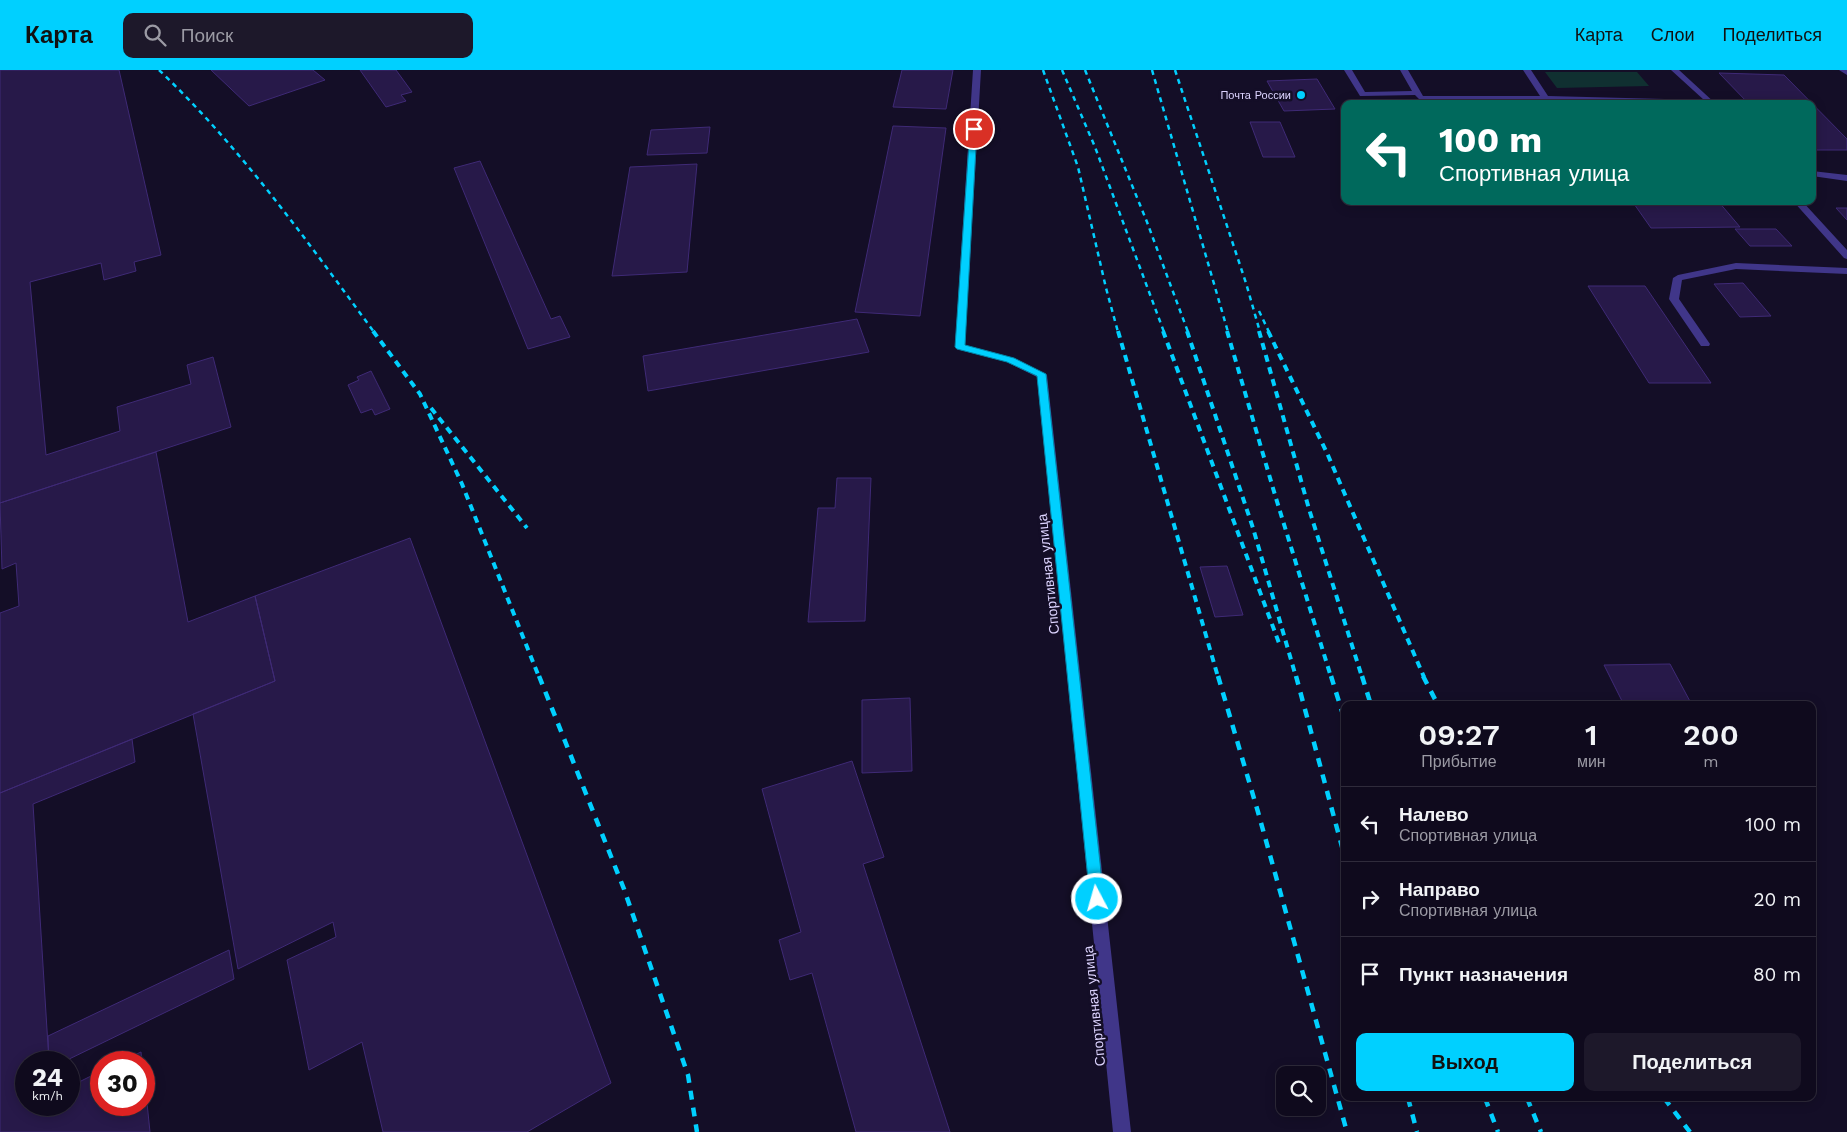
<!DOCTYPE html>
<html lang="ru">
<meta charset="utf-8">
<style>
body{margin:0;font-family:"Work Sans",sans-serif;background:#1d182a;color:#f1f3f6;height:100vh;display:flex;flex-direction:column;font-size:19px;white-space:nowrap}
*{box-sizing:border-box;margin:0}
p{font-size:16px;color:#9b9aa4}
.icon{flex:none;width:28px;height:28px;fill:none;stroke:currentColor;stroke-width:2;stroke-linecap:round;stroke-linejoin:round}
.map{position:relative;flex:1;overflow:hidden}
.drawer{position:absolute;left:1341px;top:631px;width:475px;height:400px;display:flex;flex-direction:column;background:#0f0a1d;border-radius:10px;box-shadow:0 2px 12px #0003,0 0 0 1px #2f2b3b}
.drawer>*{flex:none}
.guide{position:absolute;left:1341px;top:30px;width:475px;height:105px;border-radius:10px;box-shadow:0 2px 12px #0003,0 0 0 1px #2f2b3b;background:#00695c;color:#fff;overflow:hidden}
.buttons{position:absolute;left:1276px;top:996px;display:grid;gap:10px}
.buttons a{display:grid;place-items:center;width:50px;height:50px;border-radius:10px;background:#0f0a1d;box-shadow:0 2px 12px #0003,0 0 0 1px #2f2b3b;font-size:25px}
.speed{position:absolute;left:15px;top:981px;display:flex;gap:10px;font-size:25px;font-weight:700;text-align:center}
.speed>*{display:grid;place-content:center;width:65px;height:65px;border-radius:50%;background:#0f0a1d;box-shadow:0 2px 12px #0003,0 0 0 1px #2f2b3b;line-height:1}
.speed small{font-size:12px;font-weight:400}
.speed .limit{border:8px solid #d22;background:#fff;color:#111}
.pin{position:absolute;display:grid;place-items:center;width:42px;height:42px;color:#fff;margin:-21px;border:2px solid #fff;border-radius:50%;box-shadow:0 1px 5px #0007}
.me{position:absolute;width:55px;margin:-28px;rotate:354deg;stroke-linejoin:round;filter:drop-shadow(0 0 4px #0008)}
.turn{display:flex;align-items:center;gap:18px;height:105px;padding:0 15px;font-size:22px}
.turn .icon{width:65px;height:65px;stroke-width:2.5}
.turn b{display:block;font-size:35px;line-height:42px}
.eta{display:flex;justify-content:space-evenly;align-items:center;height:85px;text-align:center}
.eta b{font-size:30px;font-weight:600;line-height:35px}
.button{display:flex;gap:10px;margin-top:auto;padding:10px 15px}
.button a{flex:1;height:58px;border-radius:10px;background:#00d0ff;color:#111;font-size:20px;font-weight:600;line-height:58px;text-align:center}
.button a+a{background:#1d182a;color:#f1f3f6}
ul{padding:0;list-style:none}
li{display:flex;align-items:center;gap:15px;height:75px;padding:0 15px;border-top:1px solid #2f2b3b}
li div{flex:1}
li b{display:block;font-size:19px}
li em{font-style:normal}
header{display:flex;align-items:center;gap:30px;box-sizing:border-box;height:70px;padding:0 25px;background:#00d0ff;color:#111}
header strong{font-size:24px}
nav{display:flex;gap:28px;margin-inline-start:auto;font-size:18px}
.search{width:350px;height:45px;background:#1d182a;display:flex;align-items:center;gap:12px;box-sizing:border-box;padding:0 18px;border-radius:10px;color:#9b9aa4;font-size:19px}
.map>svg:first-child{display:block}
</style>
<header>
<strong>Карта</strong>
<div class="search"><svg class="icon" aria-label="search" viewBox="0 0 24 24"><circle cx="10" cy="10" r="6"/><path d="M15 15l6 6"/></svg>Поиск</div>
<nav><a>Карта</a><a>Слои</a><a>Поделиться</a></nav>
</header>
<div class="map">
<svg width="1847" height="1062" viewBox="0 0 1847 1062">
<rect width="100%" height="100%" fill="#140e27"/>
<path fill="#103031" d="M 1545,2 L 1637,2 L 1649,16 L 1557,18 Z"/>
<path fill="#271949" stroke="#3f2a76" d="M 0,0 L 119,0 L 161,185 L 134,192 L 136,201 L 104,210 L 101,193 L 30,212 L 46,385 L 120,361 L 117,337 L 191,314 L 187,295 L 213,287 L 231,357 L 0,433 Z
M 211,0 L 313,0 L 325,10 L 249,36 Z
M 360,0 L 396,0 L 412,22 L 401,25 L 406,31 L 386,37 Z
M 902,0 L 953,0 L 946,39 L 893,37 Z
M 1719,3 L 1784,5 L 1847,69 L 1847,80 L 1812,80 L 1812,34 L 1749,34 Z
M 1317,9 L 1335,39 L 1284,41 L 1267,11 Z
M 1250,52 L 1280,52 L 1295,87 L 1263,87 Z
M 893,56 L 946,58 L 920,246 L 855,242 Z
M 710,57 L 707,83 L 647,85 L 651,60 Z
M 480,91 L 551,249 L 560,246 L 570,267 L 528,279 L 454,98 Z
M 697,94 L 687,202 L 612,206 L 630,97 Z
M 1632,131 L 1718,131 L 1740,157 L 1651,158 Z
M 1836,138 L 1847,138 L 1847,150 Z
M 1735,159 L 1776,159 L 1792,176 L 1750,176 Z
M 1743,213 L 1771,246 L 1740,247 L 1714,214 Z
M 1588,216 L 1645,216 L 1711,313 L 1649,313 Z
M 857,249 L 869,282 L 648,321 L 643,286 Z
M 371,301 L 390,339 L 375,345 L 372,339 L 361,343 L 348,315 L 359,310 L 357,307 Z
M 156,382 L 188,552 L 255,526 L 275,611 L 0,723 L 0,543 L 19,536 L 16,493 L 2,499 L 0,433 Z
M 837,408 L 871,408 L 865,551 L 808,552 L 818,438 L 835,438 Z
M 410,468 L 611,1013 L 527,1062 L 383,1062 L 362,972 L 309,1000 L 287,890 L 336,867 L 333,852 L 238,899 L 193,644 L 275,611 L 255,526 Z
M 1227,496 L 1243,545 L 1215,547 L 1200,497 Z
M 1670,594 L 1692,635 L 1624,635 L 1604,595 Z
M 910,628 L 912,701 L 862,703 L 862,630 Z
M 132,669 L 135,692 L 33,734 L 49,992 L 26,992 L 26,1035 L 69,1035 L 69,1017 L 101,1001 L 101,1035 L 144,1035 L 144,1004 L 150,1062 L 0,1062 L 0,723 Z
M 852,691 L 884,787 L 863,794 L 950,1062 L 856,1062 L 812,903 L 790,910 L 779,870 L 801,862 L 762,719 Z
M 229,880 L 234,909 L 63,992 L 49,992 L 48,966 Z
M 141,982 L 142,992 L 119,992 Z"/>
<g fill="none" stroke-linecap="round" stroke-linejoin="round">
<path fill="#403689" fill-rule="evenodd" d="M 1344,0 L 1352,0 L 1365,22 L 1412,21 L 1400,0 L 1408,0 L 1423,26 L 1540,26 L 1523,0 L 1531,0 L 1548,26 L 1704,30 L 1671,0 L 1679,0 L 1716,34 L 1420,30 L 1415,25 L 1363,26 L 1360,26 Z
M 1839,0 L 1847,0 L 1847,5 Z
M 1812,101 L 1847,105 L 1847,111 L 1812,106 Z
M 1793,131 L 1802,131 L 1847,180 L 1847,189 L 1844,188 Z
M 1736,193 L 1847,198 L 1847,204 L 1736,199 L 1682,210 L 1679,229 L 1710,274 L 1709,276 L 1701,276 L 1669,229 L 1673,208 L 1678,205 Z"/>
<path fill="#403689" fill-rule="evenodd" d="M 973,0 L 981,0 L 965,275 L 1014,288 L 1047,305 L 1131,1062 L 1113,1062 L 1037,307 L 1007,292 L 956,279 L 955,277 Z"/>
<path stroke="#00d0ff" stroke-width="2.5" stroke-dasharray="5 4.5" stroke-linecap="butt" d="M 159,0 C 241,78 307,171 374,262
M 1043,0 L 1078,97 L 1106,218 L 1118,262
M 1062,0 L 1095,77 L 1164,262
M 1085,0 L 1147,152 L 1188,262
M 1152,0 L 1228,262
M 1175,0 L 1246,213 L 1260,262
M 1259,241 L 1269,262"/>
<path stroke="#00d0ff" stroke-width="4" stroke-dasharray="7 5.5" stroke-linecap="butt" d="M 373,261 L 420,324 L 462,414 L 539,607
M 1118,261 L 1218,607
M 1163,261 L 1279,573
M 1187,261 L 1253,458 L 1296,607
M 1227,261 L 1275,425 L 1331,607
M 1259,261 L 1309,439 L 1362,607
M 1268,261 L 1327,383 L 1424,607
M 431,338 L 527,458"/>
<path stroke="#00d0ff" stroke-width="4.5" stroke-dasharray="9 8" stroke-linecap="butt" d="M 539,606 L 624,819 L 688,1005 L 697,1062
M 1218,606 L 1258,742 L 1347,1062
M 1296,606 L 1345,788
M 1331,606 L 1345,651
M 1362,606 L 1371,635
M 1423,606 L 1438,635
M 1408,1028 L 1417,1062
M 1485,1028 L 1498,1062
M 1527,1028 L 1541,1062
M 1664,1028 L 1690,1062"/>
</g>
<path fill="#00d0ff" stroke="#0087a6" d="M 974,57 L 977,59 L 965,275 L 1014,288 L 1046,304 L 1104,829 L 1102,834 L 1097,836 L 1092,834 L 1090,829 L 1037,306 L 1007,292 L 957,279 L 955,277 L 970,59 Z"/>
<circle fill="#00d0ff" stroke="#140e27" stroke-width="2" cx="1301" cy="25" r="5"/>
<g text-anchor="middle" stroke-width="5" stroke-linejoin="round" paint-order="stroke">
<g font-size="11" fill="#ddd4ff" stroke="#140e27" text-anchor="end">
<text x="1291" y="29">Почта России</text>
</g>
<g font-size="14" fill="#ddd4ff" stroke="#140e27">
<text transform="translate(1048 504) rotate(-96)" y="5">Спортивная улица</text>
<text transform="translate(1094 936) rotate(-96)" y="5">Спортивная улица</text>
</g>
</g>
</svg>
<div class="buttons">
<a><svg class="icon" aria-label="search" viewBox="0 0 24 24"><circle cx="10" cy="10" r="6"/><path d="M15 15l6 6"/></svg></a>
</div>
<div class="speed"><div>24<small>km/h</small></div><div class="limit">30</div></div>
<div class="pin" style="left:974px;top:59px;background:#d93025"><svg class="icon" aria-label="arrive" viewBox="0 0 24 24"><path d="M6 21V4h12l-3 4 3 4H6"/></svg></div>
<svg class="me" style="left:1097px;top:829px" viewBox="-20 -20 40 40"><circle r="17" fill="#00d0ff" stroke="#fff" stroke-width="3"/><path d="M0-11L8 9 0 5-8 9z" fill="#fff"/></svg>
<div class="guide">
<div class="turn"><svg class="icon" aria-label="left" viewBox="0 0 24 24"><path d="M17 20v-9H6M10 6l-5 5 5 5"/></svg><div><b>100 m</b>Спортивная улица</div></div>
</div>
<section class="drawer">
<div class="eta">
<div><b>09:27</b><p>Прибытие</p></div>
<div><b>1</b><p>мин</p></div>
<div><b>200</b><p>m</p></div>
</div>
<ul>
<li><svg class="icon" aria-label="left" viewBox="0 0 24 24"><path d="M17 20v-9H6M10 6l-5 5 5 5"/></svg><div><b>Налево</b><p>Спортивная улица</p></div><em>100 m</em></li>
<li><svg class="icon" aria-label="right" viewBox="0 0 24 24"><path d="M7 20v-9h11M14 6l5 5-5 5"/></svg><div><b>Направо</b><p>Спортивная улица</p></div><em>20 m</em></li>
<li><svg class="icon" aria-label="arrive" viewBox="0 0 24 24"><path d="M6 21V4h12l-3 4 3 4H6"/></svg><div><b>Пункт назначения</b></div><em>80 m</em></li>
</ul>
<div class="button"><a>Выход</a><a>Поделиться</a></div>
</section>
</div>
